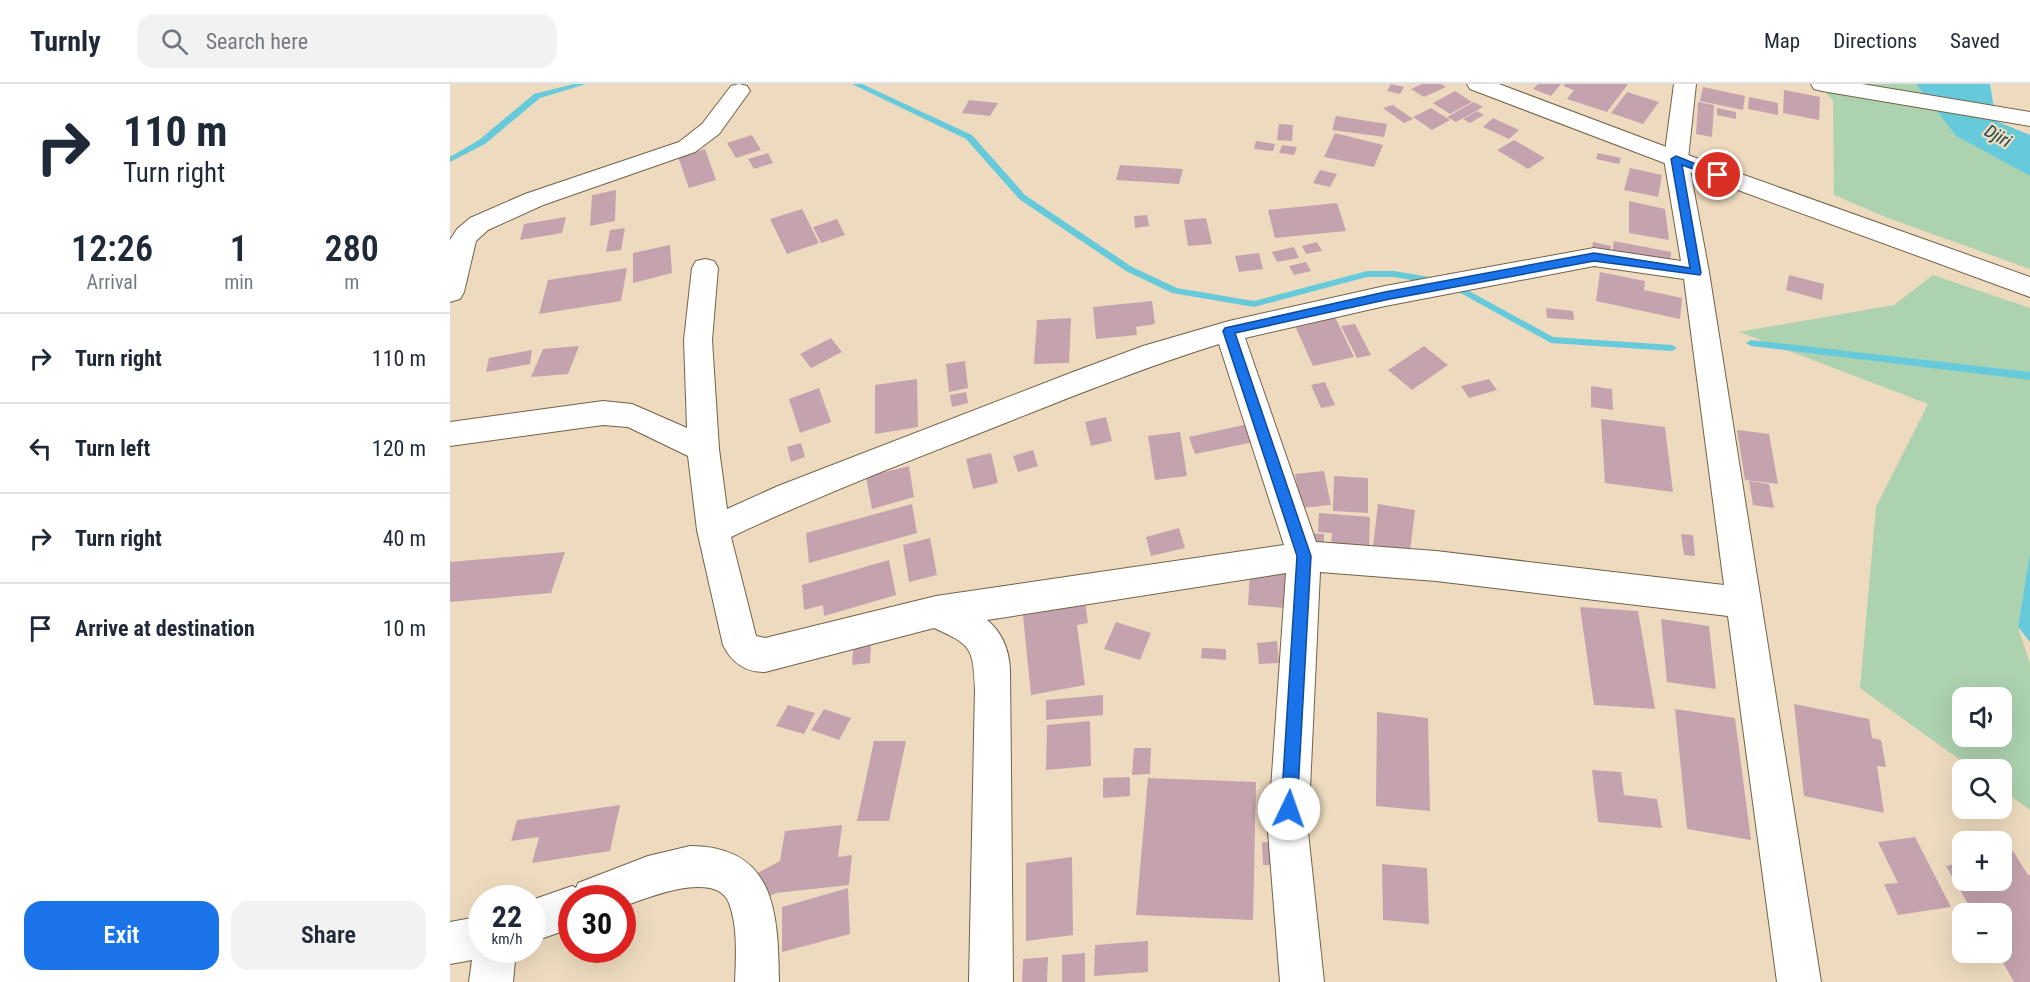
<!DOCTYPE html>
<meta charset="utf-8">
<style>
body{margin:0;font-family:"Roboto Condensed",sans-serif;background:#f2f2f3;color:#1f2937;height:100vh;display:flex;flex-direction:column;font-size:22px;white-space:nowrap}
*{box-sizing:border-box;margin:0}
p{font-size:20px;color:#747a83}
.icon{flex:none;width:33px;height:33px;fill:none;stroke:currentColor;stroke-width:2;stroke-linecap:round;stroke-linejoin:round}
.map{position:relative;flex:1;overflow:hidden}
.details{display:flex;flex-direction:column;background:#fff;width:450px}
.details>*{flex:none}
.hud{background:#fff;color:#1f2937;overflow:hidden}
.buttons{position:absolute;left:1502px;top:603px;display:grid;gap:12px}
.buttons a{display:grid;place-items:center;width:60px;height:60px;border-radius:12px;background:#fff;box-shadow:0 6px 24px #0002;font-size:30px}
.speed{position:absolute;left:18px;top:801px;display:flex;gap:12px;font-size:30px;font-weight:700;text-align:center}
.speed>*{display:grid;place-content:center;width:78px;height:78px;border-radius:50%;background:#fff;box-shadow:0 6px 24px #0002;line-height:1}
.speed small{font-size:15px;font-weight:400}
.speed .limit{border:9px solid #d22;background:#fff;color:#111}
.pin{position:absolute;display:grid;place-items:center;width:51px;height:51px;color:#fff;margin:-26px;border:3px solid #fff;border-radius:50%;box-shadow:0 2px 6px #0007}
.me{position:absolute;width:66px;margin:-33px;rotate:3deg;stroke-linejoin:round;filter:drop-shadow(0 0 4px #0008)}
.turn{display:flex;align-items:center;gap:21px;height:126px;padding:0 24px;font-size:27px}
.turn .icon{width:78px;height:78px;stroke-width:2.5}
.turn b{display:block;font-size:42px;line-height:51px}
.eta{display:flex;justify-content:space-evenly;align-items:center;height:102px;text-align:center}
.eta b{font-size:36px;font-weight:600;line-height:42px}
.primary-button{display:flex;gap:12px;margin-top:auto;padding:12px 24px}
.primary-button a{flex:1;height:69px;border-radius:18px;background:#1a73e8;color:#fff;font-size:24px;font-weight:600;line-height:69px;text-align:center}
.primary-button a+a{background:#f2f2f3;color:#1f2937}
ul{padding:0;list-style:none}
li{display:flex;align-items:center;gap:18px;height:90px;padding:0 24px;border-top:2px solid #e0e1e3}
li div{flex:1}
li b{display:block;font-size:22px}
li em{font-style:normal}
header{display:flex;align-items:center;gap:36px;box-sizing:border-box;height:84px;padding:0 30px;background:#fff;border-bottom:2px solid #e0e1e3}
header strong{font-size:28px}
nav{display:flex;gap:33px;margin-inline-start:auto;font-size:21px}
.search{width:420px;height:54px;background:#f2f2f3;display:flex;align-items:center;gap:15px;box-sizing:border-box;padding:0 21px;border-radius:18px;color:#747a83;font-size:22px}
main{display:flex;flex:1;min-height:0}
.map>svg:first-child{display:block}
</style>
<header>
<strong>Turnly</strong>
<div class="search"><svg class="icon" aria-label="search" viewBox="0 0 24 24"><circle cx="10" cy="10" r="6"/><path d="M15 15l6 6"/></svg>Search here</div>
<nav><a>Map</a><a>Directions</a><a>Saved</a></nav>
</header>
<main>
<section class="details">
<div class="hud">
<div class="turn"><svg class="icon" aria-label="right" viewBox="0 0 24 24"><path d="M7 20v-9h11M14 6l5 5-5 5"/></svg><div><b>110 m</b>Turn right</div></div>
</div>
<div class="eta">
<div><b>12:26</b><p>Arrival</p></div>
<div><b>1</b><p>min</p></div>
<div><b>280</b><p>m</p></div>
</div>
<ul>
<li><svg class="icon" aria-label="right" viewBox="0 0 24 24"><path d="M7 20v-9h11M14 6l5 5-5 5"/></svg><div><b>Turn right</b></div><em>110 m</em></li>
<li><svg class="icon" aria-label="left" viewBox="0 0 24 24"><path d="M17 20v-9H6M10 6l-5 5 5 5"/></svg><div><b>Turn left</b></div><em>120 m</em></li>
<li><svg class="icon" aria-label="right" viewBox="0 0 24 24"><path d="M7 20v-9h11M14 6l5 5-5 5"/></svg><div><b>Turn right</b></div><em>40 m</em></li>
<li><svg class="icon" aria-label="arrive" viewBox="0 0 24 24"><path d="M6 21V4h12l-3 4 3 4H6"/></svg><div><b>Arrive at destination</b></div><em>10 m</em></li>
</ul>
<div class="primary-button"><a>Exit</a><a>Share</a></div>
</section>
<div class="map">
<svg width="1580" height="898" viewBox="0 0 1580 898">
<rect width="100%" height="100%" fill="#eedbbf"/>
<path fill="#add2b0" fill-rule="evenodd" d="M 1367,0 L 1466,0 L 1506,52 L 1580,92 L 1580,185 L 1435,133 L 1384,111 L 1383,16 Z
M 1483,191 L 1580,224 L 1580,468 L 1568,543 L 1580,580 L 1580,726 L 1551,705 L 1551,686 L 1523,685 L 1410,604 L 1426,423 L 1478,320 L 1289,248 L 1444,221 ZM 1512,614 L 1551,614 L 1551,652 L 1512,652 Z"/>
<path fill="#66cada" d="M 1466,0 L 1540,0 L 1546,37 L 1580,51 L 1580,92 L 1506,52 Z
M 1580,468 L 1580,558 L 1568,543 Z"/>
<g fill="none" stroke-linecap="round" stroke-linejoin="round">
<path fill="#66cada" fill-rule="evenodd" d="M 124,0 L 136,0 L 90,14 L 35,60 L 0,78 L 0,73 L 29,56 L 84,10 Z
M 402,0 L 412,0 L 522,51 L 575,111 L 682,183 L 727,204 L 804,217 L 917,187 L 944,187 L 985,194 L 989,197 L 985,200 L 944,193 L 917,193 L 804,223 L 722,209 L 676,187 L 569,115 L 516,55 Z
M 1001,197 L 1103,253 L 1222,261 L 1227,264 L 1222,267 L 1101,259 L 998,202 L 998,198 Z
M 1301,256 L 1580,288 L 1580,296 L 1301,262 L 1296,259 Z"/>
</g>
<path fill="#c5a3ae" d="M 941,0 L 954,3 L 950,10 L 937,7 Z
M 972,0 L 991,0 L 996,3 L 974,13 L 961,5 Z
M 1088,0 L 1111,0 L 1101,12 L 1083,5 Z
M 1115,0 L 1178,0 L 1157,28 L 1117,15 L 1124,6 L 1113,2 Z
M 1253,3 L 1295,12 L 1293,26 L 1250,17 Z
M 1334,6 L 1370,13 L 1369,36 L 1333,29 Z
M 1005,7 L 1022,18 L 1000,30 L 983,19 Z
M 1177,8 L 1209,18 L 1193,40 L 1161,29 Z
M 1299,13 L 1328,19 L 1328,31 L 1298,25 Z
M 519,16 L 548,19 L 540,32 L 512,29 Z
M 1024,18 L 1033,23 L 1006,38 L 997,33 Z
M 1248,18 L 1264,21 L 1262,53 L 1246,50 Z
M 943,21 L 963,35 L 954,39 L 933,24 Z
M 981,24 L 1000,36 L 982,46 L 963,33 Z
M 1267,24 L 1286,28 L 1286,35 L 1267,31 Z
M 1027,27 L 1034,31 L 1020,39 L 1013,35 Z
M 886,32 L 937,40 L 934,53 L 882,46 Z
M 1043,34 L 1069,46 L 1059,55 L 1033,43 Z
M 829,40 L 843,41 L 842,57 L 827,56 Z
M 885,49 L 933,61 L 924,83 L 874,73 Z
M 302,51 L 311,66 L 286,74 L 277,59 Z
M 1064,56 L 1095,74 L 1078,85 L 1047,66 Z
M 806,57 L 825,60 L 823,67 L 804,65 Z
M 832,61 L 847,63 L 844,71 L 829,69 Z
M 255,65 L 266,96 L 239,104 L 228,73 Z
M 318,69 L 323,79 L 304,85 L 298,75 Z
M 1148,69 L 1171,74 L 1169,80 L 1146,75 Z
M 670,81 L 733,85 L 729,100 L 666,96 Z
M 1180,84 L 1212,91 L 1208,113 L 1174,106 Z
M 870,86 L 887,90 L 880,103 L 863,99 Z
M 166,106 L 165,137 L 140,142 L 142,111 Z
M 1179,117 L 1215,125 L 1219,156 L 1179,149 Z
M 887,119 L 896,147 L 825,154 L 818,126 Z
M 352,125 L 369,159 L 337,170 L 320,135 Z
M 697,131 L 699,142 L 685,144 L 684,132 Z
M 116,133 L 112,149 L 70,156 L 74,140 Z
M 756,134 L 762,160 L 738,162 L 734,136 Z
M 387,135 L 395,151 L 371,159 L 363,143 Z
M 175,144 L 171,166 L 156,168 L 160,146 Z
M 1164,157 L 1221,168 L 1220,181 L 1162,169 Z
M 867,158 L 872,167 L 856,170 L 852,162 Z
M 1143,158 L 1161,162 L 1160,168 L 1142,164 Z
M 220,161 L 222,189 L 183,199 L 183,169 Z
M 844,163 L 849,174 L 827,178 L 822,168 Z
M 809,169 L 813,185 L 789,188 L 785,172 Z
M 856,178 L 861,187 L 844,191 L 839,182 Z
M 177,184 L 171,217 L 89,230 L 98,196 Z
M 1150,188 L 1195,197 L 1194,206 L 1232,214 L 1230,235 L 1146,217 Z
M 1339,191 L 1374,200 L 1372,216 L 1336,206 Z
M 702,217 L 705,240 L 686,243 L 687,251 L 646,255 L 643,223 Z
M 1096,224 L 1123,227 L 1124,236 L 1097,234 Z
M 885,233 L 904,273 L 863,282 L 845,242 Z
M 621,234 L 619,279 L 584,280 L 587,236 Z
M 905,240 L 921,271 L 907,274 L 891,242 Z
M 381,254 L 392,268 L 361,284 L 350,270 Z
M 129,262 L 118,290 L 81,293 L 93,265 Z
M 974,262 L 998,281 L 962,306 L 938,286 Z
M 82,266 L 80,280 L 36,288 L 39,274 Z
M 515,277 L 518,304 L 499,308 L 496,280 Z
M 467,295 L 468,343 L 425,350 L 425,301 Z
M 1039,295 L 1047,306 L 1019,314 L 1011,302 Z
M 875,298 L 885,321 L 871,324 L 861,301 Z
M 1141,302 L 1162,305 L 1163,326 L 1141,323 Z
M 369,304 L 381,338 L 350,349 L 339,315 Z
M 516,308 L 518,319 L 502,323 L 500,311 Z
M 656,333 L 662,357 L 641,362 L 635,338 Z
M 1151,335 L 1215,343 L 1223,408 L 1155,399 Z
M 798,340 L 804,358 L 745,370 L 739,353 Z
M 1287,346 L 1319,350 L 1328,400 L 1295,396 Z
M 730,348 L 737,392 L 705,396 L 698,352 Z
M 351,359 L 355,373 L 341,378 L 337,363 Z
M 583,366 L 588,382 L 568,388 L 563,372 Z
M 541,369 L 548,399 L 523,405 L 516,375 Z
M 459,382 L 464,413 L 422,425 L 416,393 Z
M 874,387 L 881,421 L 851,424 L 845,390 Z
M 884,392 L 918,394 L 918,429 L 883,427 Z
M 1299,397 L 1319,400 L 1324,424 L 1303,421 Z
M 462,420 L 467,449 L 359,479 L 356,449 Z
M 928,420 L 965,426 L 960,468 L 923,462 Z
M 869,429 L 920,433 L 919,466 L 881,463 L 882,449 L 868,448 Z
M 729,444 L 735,464 L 701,472 L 696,453 Z
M 857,449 L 874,450 L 874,464 L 857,463 Z
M 1231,450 L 1243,451 L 1245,472 L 1234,471 Z
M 480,454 L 487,491 L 459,498 L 453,461 Z
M 115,468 L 101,509 L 0,518 L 0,478 Z
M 439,476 L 446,511 L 374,532 L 373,521 L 354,526 L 352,501 Z
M 800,487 L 835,489 L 834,524 L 798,521 Z
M 634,510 L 638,539 L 627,541 L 635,601 L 581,611 L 572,522 Z
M 1130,523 L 1188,527 L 1205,625 L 1144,621 Z
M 1211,535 L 1259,542 L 1266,605 L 1217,598 Z
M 666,538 L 701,549 L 690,576 L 654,565 Z
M 827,557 L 829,579 L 809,580 L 807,559 Z
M 421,560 L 420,579 L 402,581 L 403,563 Z
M 752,564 L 776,565 L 776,576 L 751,574 Z
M 653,611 L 653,631 L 596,636 L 596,616 Z
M 1344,620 L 1419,635 L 1422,654 L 1431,656 L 1436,683 L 1427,682 L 1434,729 L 1354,712 Z
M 338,621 L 365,629 L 354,650 L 326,642 Z
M 374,625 L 401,634 L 389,656 L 361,646 Z
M 1225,625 L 1285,634 L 1301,756 L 1237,745 Z
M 927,628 L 978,634 L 980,727 L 926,722 Z
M 640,637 L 641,682 L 596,686 L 597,641 Z
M 424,657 L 456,657 L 439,737 L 407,737 Z
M 684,664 L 701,664 L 700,690 L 682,691 Z
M 1142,686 L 1171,688 L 1174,711 L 1207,715 L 1212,744 L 1148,738 Z
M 680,693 L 680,712 L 653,714 L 653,694 Z
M 698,694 L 806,698 L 803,836 L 686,831 Z
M 170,721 L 160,767 L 82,779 L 89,753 L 61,757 L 67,736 Z
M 392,741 L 388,773 L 402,771 L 399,801 L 326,809 L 310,817 L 304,791 L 330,777 L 335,747 Z
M 1465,753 L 1501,823 L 1448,831 L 1434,800 L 1448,799 L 1428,758 Z
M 812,758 L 832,759 L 833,781 L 813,781 Z
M 1563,767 L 1578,791 L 1580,791 L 1580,898 L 1564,898 L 1547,868 L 1551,868 L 1551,830 L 1524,830 L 1496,782 L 1512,778 L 1512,796 L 1551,796 L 1551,770 Z
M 622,773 L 623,851 L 576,857 L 576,779 Z
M 932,780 L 977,784 L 979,840 L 933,836 Z
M 398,804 L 400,850 L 332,868 L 332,823 Z
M 698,857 L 698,888 L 644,892 L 645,861 Z
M 635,869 L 635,898 L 612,898 L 612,871 Z
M 598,873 L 597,898 L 572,898 L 573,875 Z"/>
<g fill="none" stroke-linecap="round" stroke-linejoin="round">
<g stroke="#726248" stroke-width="2">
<path id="minor" d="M 289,0 L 297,2 L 300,7 L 269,50 L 245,68 L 93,121 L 38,146 L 26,157 L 14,208 L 10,215 L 0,218 L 0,156 L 7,145 L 20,134 L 75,110 L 229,58 L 252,40 L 281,2 Z
M 1224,0 L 1246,0 L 1238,75 L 1259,188 L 1371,898 L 1327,898 L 1278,532 L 986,497 L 870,488 L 858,748 L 874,898 L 830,898 L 818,748 L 836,489 L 537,536 C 552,548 559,566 560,585 L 563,898 L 519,898 L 525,604 C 523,564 522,561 484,544 L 315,588 C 295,588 282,579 273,561 L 247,446 L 238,372 L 178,343 L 153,341 L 0,362 L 0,338 L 153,317 L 182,320 L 237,344 L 234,256 L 242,184 L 246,177 L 255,175 L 264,177 L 268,184 L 262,256 L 269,365 L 277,425 L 328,402 L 623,288 L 693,262 L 779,237 L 935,202 L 1144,164 L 1231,177 L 1214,75 ZM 1144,182 L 1234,195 L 1274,501 L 986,467 L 866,458 L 795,254 L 935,222 ZM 769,260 L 834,461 L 486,512 L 315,554 L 306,552 L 281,453 C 361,415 443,383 525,351 C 606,319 686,286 769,260 Z
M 1361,0 L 1412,0 L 1580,28 L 1580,42 L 1372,7 L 1364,5 Z
M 240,762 C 326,762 328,830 329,898 L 285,898 C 286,873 288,843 279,819 C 266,785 196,814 172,823 L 172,814 L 122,814 L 122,844 L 82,858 L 82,816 L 122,802 L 126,804 L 128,799 L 198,772 Z
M 32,832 L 32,866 L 66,866 L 63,898 L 19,898 L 22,876 L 0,880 L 0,838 Z"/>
</g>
<g stroke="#726248" stroke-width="2">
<path id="highway" d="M 1017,0 L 1049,0 L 1235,70 L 1580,193 L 1580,213 L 1217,80 L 1020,5 Z"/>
</g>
<use href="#minor" fill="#fff" fill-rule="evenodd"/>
<use href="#highway" fill="#fff" fill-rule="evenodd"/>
</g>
<path fill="#1a73e8" stroke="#114b97" stroke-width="1.5" d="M 1226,72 L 1273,91 L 1268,94 L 1232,81 L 1251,189 L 1250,191 L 1144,177 L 935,216 L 785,249 L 861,472 L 847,725 L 845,731 L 839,733 L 833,731 L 831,725 L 847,472 L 773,247 L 775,244 L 935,208 L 1144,169 L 1240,184 L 1221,75 Z"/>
<g text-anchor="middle" stroke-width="4.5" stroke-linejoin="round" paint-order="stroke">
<g font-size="18" font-style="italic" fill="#19474e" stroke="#eedbbf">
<text transform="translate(1548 52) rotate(30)" y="6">Djiri</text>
</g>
</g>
</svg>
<div class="buttons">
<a><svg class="icon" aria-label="sound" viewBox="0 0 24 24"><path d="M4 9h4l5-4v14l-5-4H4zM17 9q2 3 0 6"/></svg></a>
<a><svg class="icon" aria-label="search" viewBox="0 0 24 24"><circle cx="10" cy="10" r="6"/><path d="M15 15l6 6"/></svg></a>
<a>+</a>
<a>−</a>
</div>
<div class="speed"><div>22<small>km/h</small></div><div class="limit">30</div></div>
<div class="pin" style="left:1268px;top:91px;background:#d93025"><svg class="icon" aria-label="arrive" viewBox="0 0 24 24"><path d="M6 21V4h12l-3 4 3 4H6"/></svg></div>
<svg class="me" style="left:839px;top:725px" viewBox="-20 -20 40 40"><circle r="19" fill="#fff"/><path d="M0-13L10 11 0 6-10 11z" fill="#1a73e8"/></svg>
</div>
</main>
